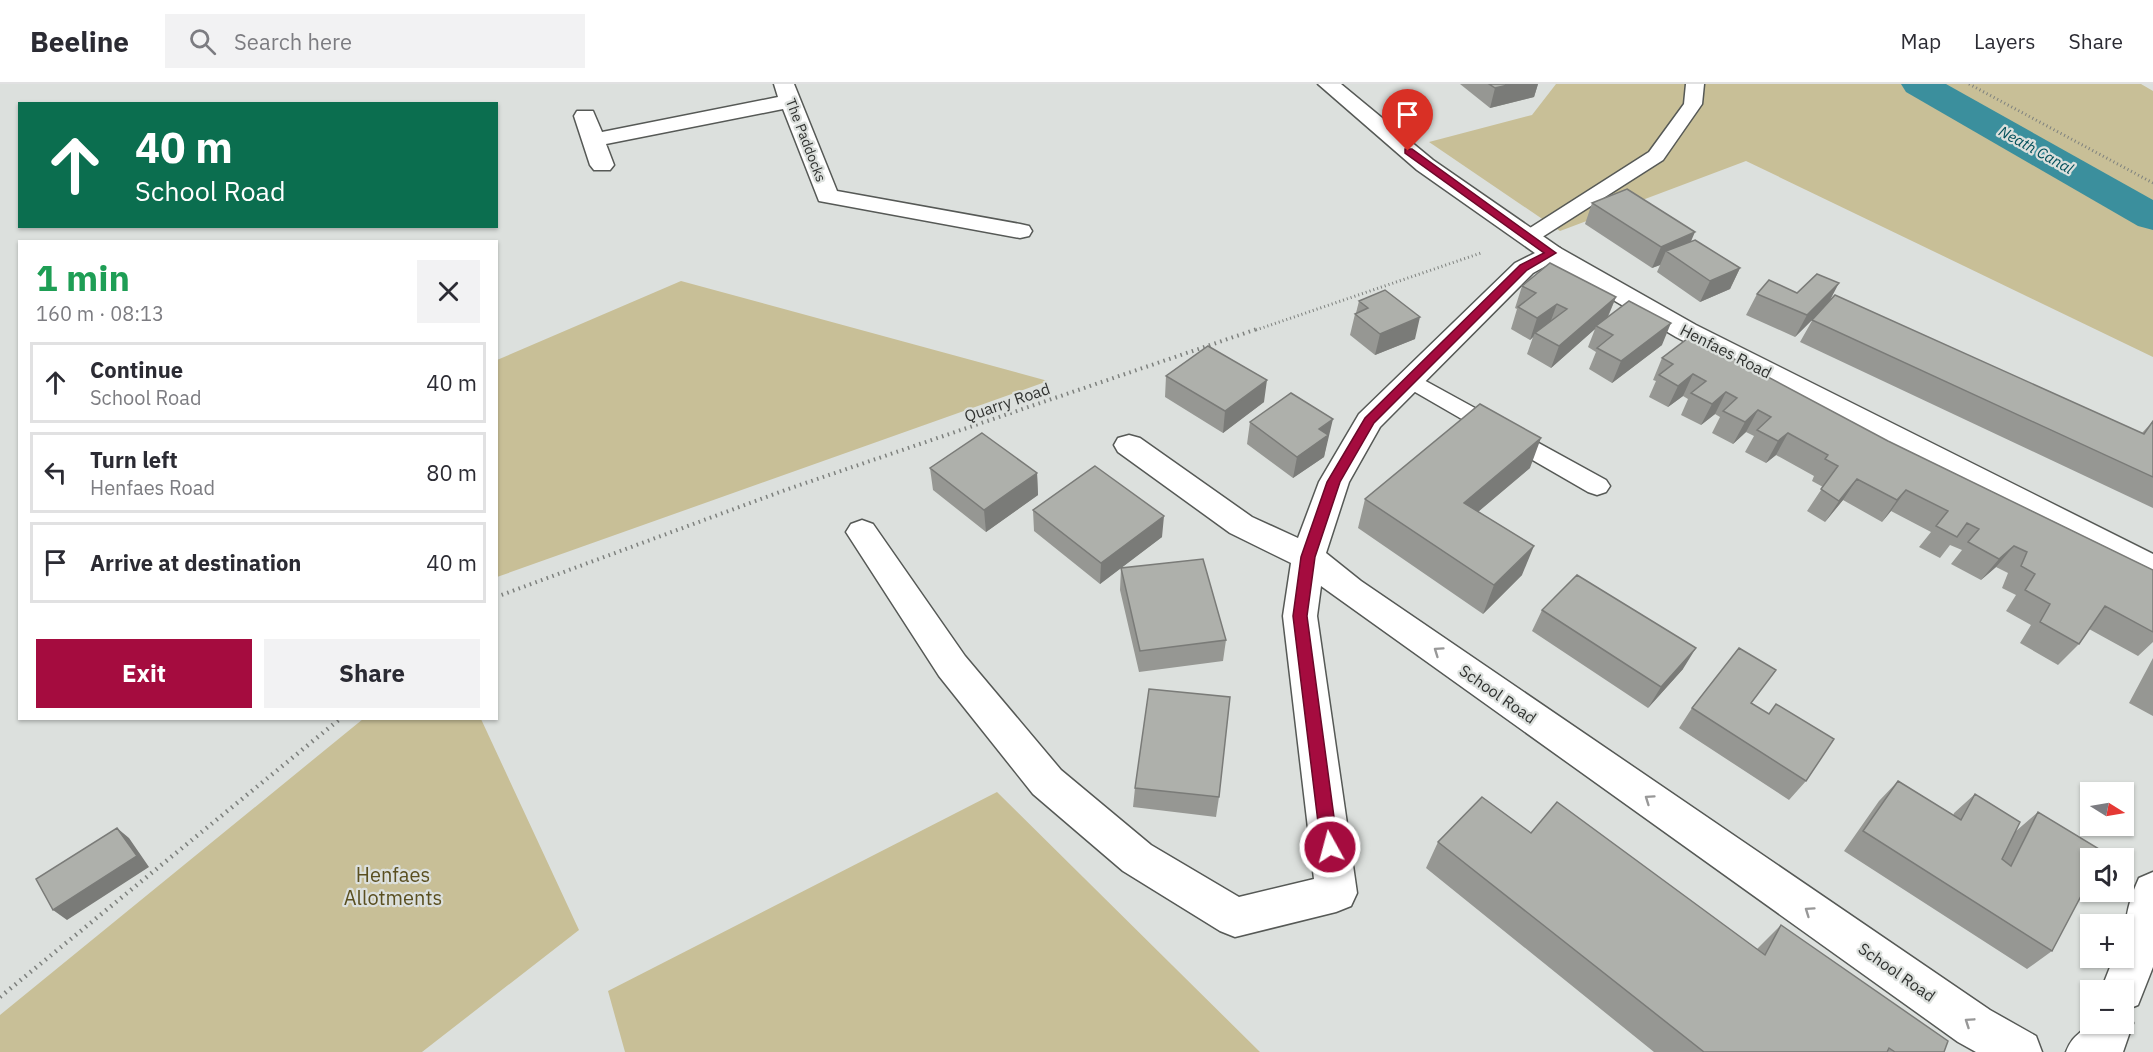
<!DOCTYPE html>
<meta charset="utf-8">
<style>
body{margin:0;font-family:"IBM Plex Sans",sans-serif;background:#f2f2f3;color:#2b2b33;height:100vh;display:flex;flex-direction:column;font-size:22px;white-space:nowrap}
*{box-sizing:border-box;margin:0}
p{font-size:20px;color:#7c7c81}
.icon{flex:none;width:33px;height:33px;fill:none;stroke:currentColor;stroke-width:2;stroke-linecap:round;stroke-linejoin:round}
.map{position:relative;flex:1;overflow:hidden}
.details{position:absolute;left:18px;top:156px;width:480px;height:480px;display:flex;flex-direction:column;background:#fff;border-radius:0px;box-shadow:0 2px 4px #0004}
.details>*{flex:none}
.hud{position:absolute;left:18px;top:18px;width:480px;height:126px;border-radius:0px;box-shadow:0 2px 4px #0004;background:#0b6e4f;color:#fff;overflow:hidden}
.needle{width:39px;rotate:101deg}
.tools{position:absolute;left:2080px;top:698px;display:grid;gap:12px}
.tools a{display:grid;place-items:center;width:54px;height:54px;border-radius:0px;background:#fff;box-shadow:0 2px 4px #0004;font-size:30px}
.pin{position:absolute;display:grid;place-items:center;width:51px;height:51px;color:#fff;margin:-62px -26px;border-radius:50% 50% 50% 0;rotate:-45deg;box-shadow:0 0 6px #0007}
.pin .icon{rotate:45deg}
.me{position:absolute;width:66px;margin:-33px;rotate:353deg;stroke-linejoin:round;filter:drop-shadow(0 0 4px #0008)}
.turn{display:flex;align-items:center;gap:21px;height:126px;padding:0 18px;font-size:27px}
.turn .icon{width:78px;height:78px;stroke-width:2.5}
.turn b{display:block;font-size:42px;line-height:51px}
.round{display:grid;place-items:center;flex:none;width:63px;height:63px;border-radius:0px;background:#f2f2f3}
.summary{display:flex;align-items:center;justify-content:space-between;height:102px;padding:0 18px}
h1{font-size:36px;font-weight:700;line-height:45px;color:#1e9e55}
.action{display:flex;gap:12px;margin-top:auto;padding:12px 18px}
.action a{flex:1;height:69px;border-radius:0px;background:#a50c3f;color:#fff;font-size:24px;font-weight:700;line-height:69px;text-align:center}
.action a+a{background:#f2f2f3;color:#2b2b33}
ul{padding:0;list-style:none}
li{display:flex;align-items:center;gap:18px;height:81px;margin:0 12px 9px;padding:0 6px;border:3px solid #e1e1e2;border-radius:0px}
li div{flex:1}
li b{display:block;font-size:22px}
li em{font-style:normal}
header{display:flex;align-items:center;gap:36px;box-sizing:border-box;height:84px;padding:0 30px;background:#fff;border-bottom:2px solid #e1e1e2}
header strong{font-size:28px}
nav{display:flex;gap:33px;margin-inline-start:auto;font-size:21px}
.search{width:420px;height:54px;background:#f2f2f3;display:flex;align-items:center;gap:15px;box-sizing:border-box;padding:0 21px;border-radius:0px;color:#7c7c81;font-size:22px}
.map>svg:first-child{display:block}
</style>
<header>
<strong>Beeline</strong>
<div class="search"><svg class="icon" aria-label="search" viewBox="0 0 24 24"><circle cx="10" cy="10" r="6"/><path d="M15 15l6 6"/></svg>Search here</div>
<nav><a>Map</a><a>Layers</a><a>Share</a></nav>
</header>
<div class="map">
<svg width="2153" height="968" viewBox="0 0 2153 968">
<rect width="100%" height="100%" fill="#dce0dd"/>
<path fill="#c8bf97" d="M 1556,0 L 2141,0 L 2153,7 L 2153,273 L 1746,77 L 1560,147 L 1429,58 L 1532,31 Z
M 681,197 L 1048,297 L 497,493 L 497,276 Z
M 363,635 L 481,635 L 579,846 L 422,968 L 0,968 L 0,931 Z
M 997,708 L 1260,968 L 625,968 L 608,907 Z"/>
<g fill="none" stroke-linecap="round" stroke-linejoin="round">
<path fill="#3b8f9d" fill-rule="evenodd" d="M 1901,0 L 1946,0 L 2153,116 L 2153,146 L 2138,142 L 1906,8 Z"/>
<g stroke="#565956" stroke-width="3">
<path id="lane" d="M 1686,0 L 1704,0 L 1702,20 L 1663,76 L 1536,157 L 1522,157 L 1519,153 L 1522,149 L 1649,68 L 1684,20 Z
M 1411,289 L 1606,396 L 1610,402 L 1606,408 L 1597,411 L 1588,408 L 1403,301 L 1399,296 L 1403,291 Z"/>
</g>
<g stroke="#565956" stroke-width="3">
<path id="street" d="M 774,0 L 794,0 L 837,107 L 1020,140 L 1029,142 L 1032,147 L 1029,152 L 1020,154 L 819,117 L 783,25 L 606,60 L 614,81 L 610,86 L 594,86 L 590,81 L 574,32 L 577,27 L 593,27 L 602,48 L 778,13 Z
M 1551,161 L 1560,164 L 1564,169 L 1560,174 L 1533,189 L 1380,343 L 1349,398 L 1326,469 L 1361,497 L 1990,926 L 2036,952 L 2042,968 L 1976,968 L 1958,958 L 1321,502 L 1317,532 L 1357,809 L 1351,822 L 1336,828 L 1235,853 L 1220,847 L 1123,787 L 1033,710 L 939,592 L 846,448 L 851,440 L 862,436 L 873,440 L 965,572 L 1061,686 L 1151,761 L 1239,813 L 1314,795 L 1283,532 L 1291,479 L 1230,449 L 1118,368 L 1114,361 L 1118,354 L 1129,351 L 1140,354 L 1252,433 L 1298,454 L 1319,398 L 1359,330 L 1515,179 Z
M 2153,788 L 2153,883 L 2138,921 L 2128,925 L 2133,939 L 2123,968 L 2066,968 C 2074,947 2084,951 2091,934 L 2091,939 L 2124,939 L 2124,906 L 2101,906 L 2114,873 L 2124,873 C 2124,843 2126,822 2139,794 Z"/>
</g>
<g stroke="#565956" stroke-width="3">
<path id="secondary" d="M 1318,0 L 1341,0 L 1433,76 L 1560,164 L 1696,241 L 2153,470 L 2153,497 L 2141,494 L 1676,253 L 1542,174 L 1417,86 Z"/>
</g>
<path stroke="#7e817e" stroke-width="3" stroke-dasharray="1 3" stroke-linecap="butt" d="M 1969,0 L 2153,99
M 1256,246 L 1481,169"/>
<path stroke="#7e817e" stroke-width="4" stroke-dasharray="1.5 4.5" stroke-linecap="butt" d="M 496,513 L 788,405 L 1260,244"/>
<path stroke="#7e817e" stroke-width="4.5" stroke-dasharray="1.5 5" stroke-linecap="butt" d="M 0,913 L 341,634"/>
<use href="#lane" fill="#fff" fill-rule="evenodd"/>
<use href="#street" fill="#fff" fill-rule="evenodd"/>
<use href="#secondary" fill="#fff" fill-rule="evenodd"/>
</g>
<path fill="#969793" d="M 1460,0 L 1538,0 L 1534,13 L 1490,24 Z
M 1592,119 L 1691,157 L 1740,184 L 1730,205 L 1700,218 L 1657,188 L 1660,181 L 1652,184 L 1585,140 Z
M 1522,202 L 1616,213 L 1608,233 L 1662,261 L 1612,299 L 1589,285 L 1596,268 L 1588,263 L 1595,245 L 1551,284 L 1527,270 L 1533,253 L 1530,256 L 1511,245 L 1517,225 L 1515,224 Z
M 1797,209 L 1829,218 L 2142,349 L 2153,337 L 2153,424 L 1800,258 L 1813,235 L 1795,253 L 1746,231 L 1757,210 Z
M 1359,217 L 1415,255 L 1375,271 L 1350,251 L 1355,230 L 1356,229 Z
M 1662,274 L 1888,357 L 2153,486 L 2153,558 L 2138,572 L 2089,545 L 2079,560 L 2058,581 L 2020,559 L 2031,541 L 2006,527 L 2016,511 L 2002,504 L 2008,489 L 1996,483 L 1981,496 L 1951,480 L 1962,466 L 1950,461 L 1940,474 L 1919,463 L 1931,448 L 1891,427 L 1882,438 L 1843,416 L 1825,438 L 1807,427 L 1823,403 L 1812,397 L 1814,392 L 1776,371 L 1766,379 L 1745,368 L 1754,352 L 1746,348 L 1733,360 L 1712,349 L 1720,333 L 1715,330 L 1701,341 L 1681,331 L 1688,315 L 1683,312 L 1668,323 L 1649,313 L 1656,297 L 1653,296 Z
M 1166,292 L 1264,318 L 1223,349 L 1165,313 Z
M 1250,338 L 1328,356 L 1327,357 L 1324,373 L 1293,394 L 1247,360 Z
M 930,384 L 1037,389 L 1038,411 L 986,448 L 933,406 Z
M 1530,384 L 1478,428 L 1522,491 L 1483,530 L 1358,444 L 1365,415 Z
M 1033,426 L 1162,453 L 1100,500 L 1034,447 Z
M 1121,484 L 1226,556 L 1223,577 L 1139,588 L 1120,506 Z
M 1542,526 L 1683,585 L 1648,624 L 1532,547 Z
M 2153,574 L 2153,632 L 2129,619 Z
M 1752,619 L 1806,697 L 1789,716 L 1679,644 L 1692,624 Z
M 1898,697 L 1953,732 L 1954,729 L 1975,710 L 2016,747 L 2038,728 L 2052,867 L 2027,885 L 1844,767 L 1879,717 Z
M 1135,704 L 1219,713 L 1216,733 L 1133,723 Z
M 1531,749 L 1757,865 L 1781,841 L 1944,968 L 1654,968 L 1426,784 L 1438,758 Z"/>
<path fill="#7a7b78" d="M 1512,0 L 1538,0 L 1534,13 L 1490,24 L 1495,4 Z
M 1695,148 L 1686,169 L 1666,167 L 1660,181 L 1652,184 L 1661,163 Z
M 1740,184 L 1730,205 L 1700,218 L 1710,197 Z
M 1839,199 L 1828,220 L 1795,253 L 1807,231 Z
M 1616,213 L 1607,234 L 1596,242 L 1595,245 L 1551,284 L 1559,262 Z
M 1557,220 L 1549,242 L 1535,249 L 1533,253 L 1530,256 L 1537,234 Z
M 1420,233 L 1415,255 L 1375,271 L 1380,250 Z
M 1671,239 L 1662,261 L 1612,299 L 1621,277 Z
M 1693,290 L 1683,312 L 1668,323 L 1678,302 Z
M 1267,296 L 1264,318 L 1223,349 L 1225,327 Z
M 1726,308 L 1715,330 L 1701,341 L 1712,320 Z
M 1758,326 L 1746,348 L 1733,360 L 1745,338 Z
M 1333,335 L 1324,373 L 1293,394 L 1297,373 L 1319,345 Z
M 1788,349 L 1776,371 L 1766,379 L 1778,357 Z
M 1541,354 L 1530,384 L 1454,448 L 1464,419 Z
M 1037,389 L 1038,411 L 986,448 L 984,426 Z
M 1857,395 L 1843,416 L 1825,438 L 1839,417 Z
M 1906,406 L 1891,427 L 1882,438 L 1897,416 Z
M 1164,432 L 1162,453 L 1100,500 L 1101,479 Z
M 1534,462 L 1522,491 L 1483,530 L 1494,501 Z
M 2014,462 L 1996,483 L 1981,496 L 1999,475 Z
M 1696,564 L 1683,585 L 1648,624 L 1661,603 Z
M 117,744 L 129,754 L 149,783 L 67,836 L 53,826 Z"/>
<path fill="#aeb0ab" stroke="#7a7b78" stroke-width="1.5" d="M 1489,0 L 1512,0 L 1495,4 Z
M 1627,105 L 1695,148 L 1661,163 L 1592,119 Z
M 1695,156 L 1740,184 L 1710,197 L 1666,167 Z
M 1550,179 L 1616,213 L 1559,262 L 1535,249 L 1567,225 L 1557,220 L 1537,234 L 1518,223 L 1536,209 L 1522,202 Z
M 1817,190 L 1839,199 L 1807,231 L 1757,210 L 1769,196 L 1797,209 Z
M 1385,206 L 1420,233 L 1380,250 L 1355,230 L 1368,224 L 1359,217 Z
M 1835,211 L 2144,350 L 2153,337 L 2153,393 L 1812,236 Z
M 1629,217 L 1671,239 L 1621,277 L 1597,264 L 1613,251 L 1596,242 Z
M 1691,252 L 1888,357 L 2153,486 L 2153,548 L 2105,522 L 2079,560 L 2040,538 L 2050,520 L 2025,506 L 2035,490 L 2021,482 L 2027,468 L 2014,462 L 1999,475 L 1968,458 L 1979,445 L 1967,439 L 1957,453 L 1936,442 L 1948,427 L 1906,406 L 1897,416 L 1857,395 L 1839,417 L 1821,405 L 1838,382 L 1825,375 L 1828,371 L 1788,349 L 1778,357 L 1757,346 L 1771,333 L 1758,326 L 1745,338 L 1723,327 L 1737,314 L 1726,308 L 1712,320 L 1691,309 L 1706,297 L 1693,290 L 1678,302 L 1659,291 L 1673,280 L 1662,274 Z
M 1208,262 L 1267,296 L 1225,327 L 1166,292 Z
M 1291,309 L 1333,335 L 1319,345 L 1328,351 L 1297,373 L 1250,338 Z
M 1480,320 L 1541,354 L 1464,419 L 1534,462 L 1494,501 L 1365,415 Z
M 982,349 L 1037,389 L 984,426 L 930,384 Z
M 1095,382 L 1164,432 L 1101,479 L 1033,426 Z
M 1203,475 L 1226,556 L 1140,567 L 1121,484 Z
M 1577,491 L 1696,564 L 1661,603 L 1542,526 Z
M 1739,564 L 1776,586 L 1751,619 L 1769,630 L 1776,620 L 1834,655 L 1806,697 L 1692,624 Z
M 1149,605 L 1230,613 L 1219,713 L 1135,704 Z
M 1898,697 L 1961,736 L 1975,710 L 2020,738 L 2002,775 L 2011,782 L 2038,728 L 2104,768 L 2101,774 L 2091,774 L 2091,793 L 2052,867 L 1863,747 Z
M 1482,713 L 1531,749 L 1557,718 L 1765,871 L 1781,841 L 1948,957 L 1944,968 L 1895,968 L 1889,964 L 1887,968 L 1704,968 L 1438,758 Z
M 117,744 L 137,772 L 53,826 L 36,795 Z"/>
<defs><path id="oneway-chevron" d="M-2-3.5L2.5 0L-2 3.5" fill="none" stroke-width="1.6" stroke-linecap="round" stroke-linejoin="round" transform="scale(1.5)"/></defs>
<g stroke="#989898">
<use href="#oneway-chevron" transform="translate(1438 567) rotate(-145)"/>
<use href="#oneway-chevron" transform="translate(1649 715) rotate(-145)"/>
<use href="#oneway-chevron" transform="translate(1809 827) rotate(-145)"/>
<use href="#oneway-chevron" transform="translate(1969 938) rotate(-146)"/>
</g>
<path fill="#a50c3f" stroke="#6b0829" stroke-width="1.5" d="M 1405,65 L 1412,65 L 1556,169 L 1527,186 L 1374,339 L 1340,398 L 1315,473 L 1307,532 L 1338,763 L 1336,768 L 1330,770 L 1324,768 L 1321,763 L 1293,532 L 1301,473 L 1327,398 L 1365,334 L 1520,181 L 1544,169 L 1405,69 Z"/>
<g text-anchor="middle" stroke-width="4.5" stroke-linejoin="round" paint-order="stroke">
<g font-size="14" fill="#303230" stroke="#dce0dd">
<text transform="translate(806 56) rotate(69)" y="5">The Paddocks</text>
</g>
<g font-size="15" font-style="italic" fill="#014f5a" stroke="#dce0dd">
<text transform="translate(2036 66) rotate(29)" y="5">Neath Canal</text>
</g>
<g font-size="16" fill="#303230" stroke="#dce0dd">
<text transform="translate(1726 267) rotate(27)" y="6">Henfaes Road</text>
<text transform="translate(1007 318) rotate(-19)" y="6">Quarry Road</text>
<text transform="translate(1498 610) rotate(35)" y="6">School Road</text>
<text transform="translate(1897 888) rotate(35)" y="6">School Road</text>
</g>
<g font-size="20" fill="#5a4f20" stroke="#dce0dd">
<text x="393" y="798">Henfaes<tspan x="393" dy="23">Allotments</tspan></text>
</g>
</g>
</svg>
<div class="tools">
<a><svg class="needle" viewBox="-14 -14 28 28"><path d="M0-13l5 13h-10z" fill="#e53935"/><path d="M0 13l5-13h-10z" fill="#7c7c81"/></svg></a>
<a><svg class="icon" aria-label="sound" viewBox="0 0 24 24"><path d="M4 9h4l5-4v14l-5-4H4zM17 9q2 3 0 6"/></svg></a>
<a>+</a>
<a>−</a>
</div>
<div class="pin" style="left:1408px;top:67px;background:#d93025"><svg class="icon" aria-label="arrive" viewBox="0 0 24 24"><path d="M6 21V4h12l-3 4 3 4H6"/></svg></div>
<svg class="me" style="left:1330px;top:763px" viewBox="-20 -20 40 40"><circle r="17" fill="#a50c3f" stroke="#fff" stroke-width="3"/><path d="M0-11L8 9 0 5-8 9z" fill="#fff"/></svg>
<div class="hud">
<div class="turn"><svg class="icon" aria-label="ahead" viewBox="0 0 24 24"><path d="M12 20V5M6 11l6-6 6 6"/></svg><div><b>40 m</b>School Road</div></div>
</div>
<section class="details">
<div class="summary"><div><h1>1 min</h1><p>160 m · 08:13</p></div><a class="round"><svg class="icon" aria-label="close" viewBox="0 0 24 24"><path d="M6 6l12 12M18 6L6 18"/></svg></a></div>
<ul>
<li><svg class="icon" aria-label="ahead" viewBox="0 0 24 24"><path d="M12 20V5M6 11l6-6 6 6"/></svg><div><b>Continue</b><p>School Road</p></div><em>40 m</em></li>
<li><svg class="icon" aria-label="left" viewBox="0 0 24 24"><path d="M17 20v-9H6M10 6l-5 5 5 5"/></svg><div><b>Turn left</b><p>Henfaes Road</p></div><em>80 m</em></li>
<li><svg class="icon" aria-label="arrive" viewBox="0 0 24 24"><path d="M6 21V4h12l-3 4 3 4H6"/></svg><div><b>Arrive at destination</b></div><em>40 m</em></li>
</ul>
<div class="action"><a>Exit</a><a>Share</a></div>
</section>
</div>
